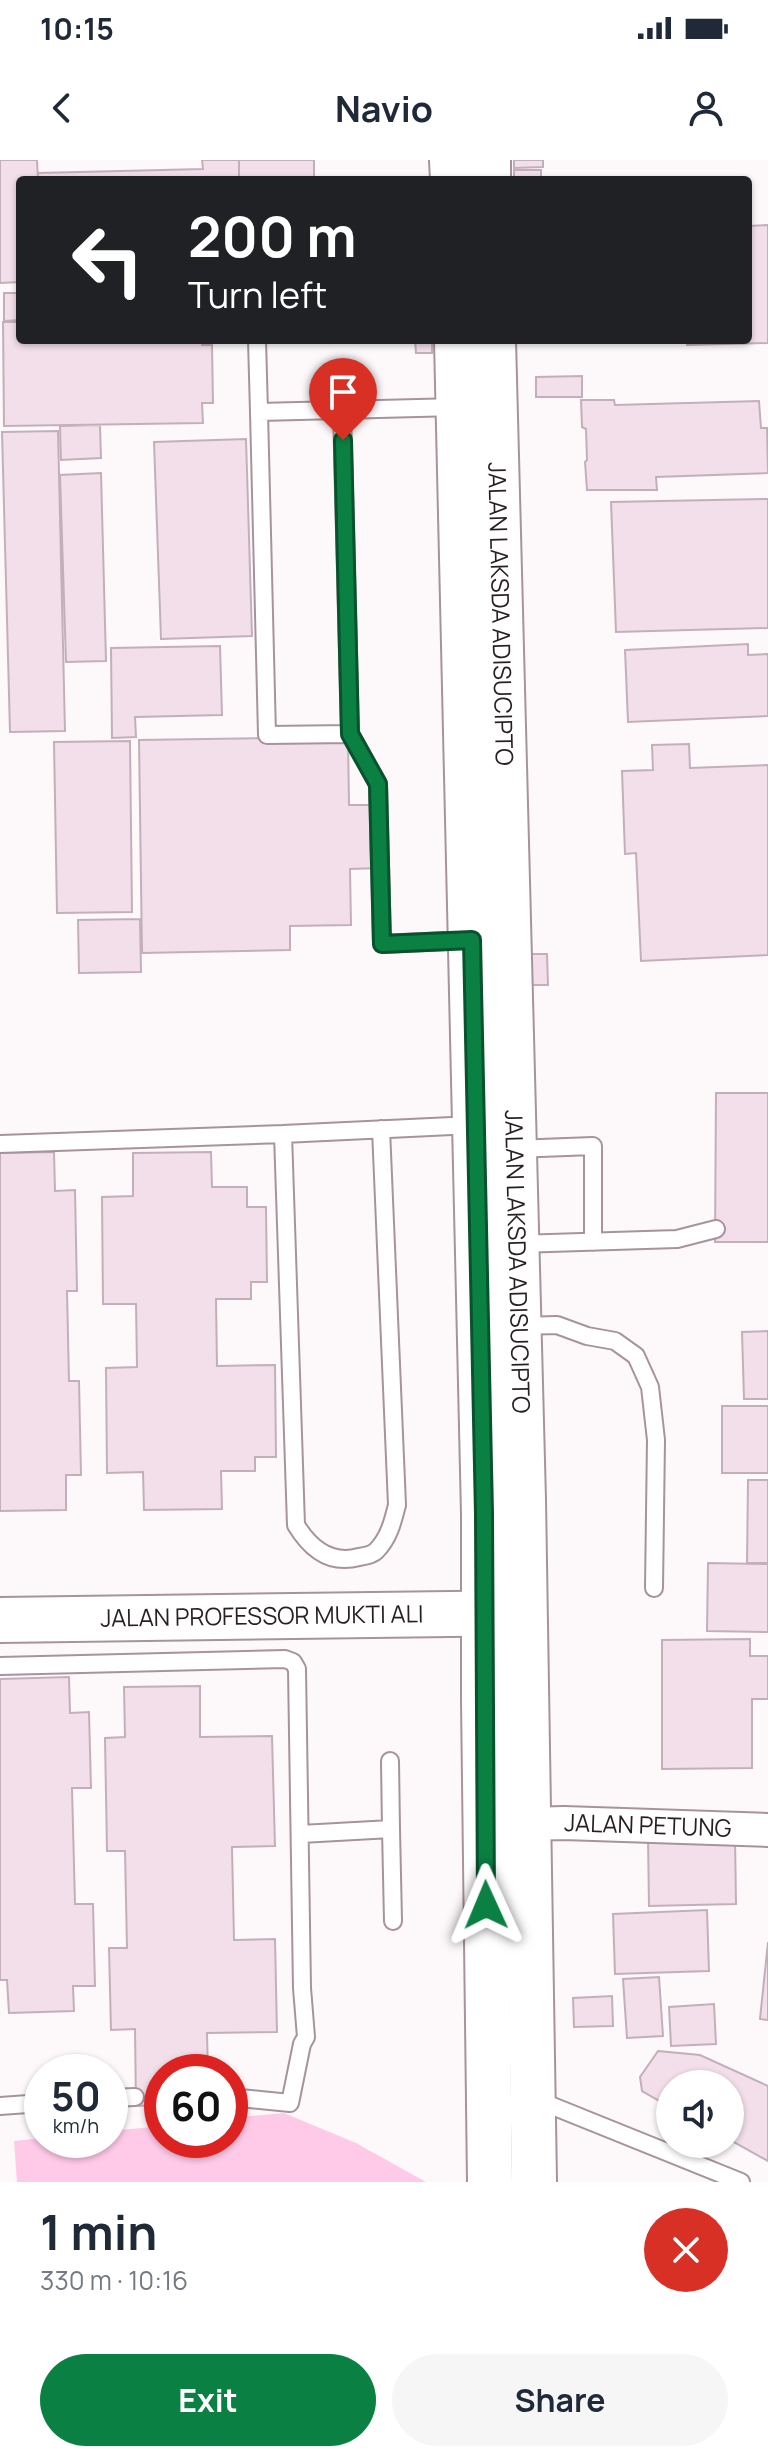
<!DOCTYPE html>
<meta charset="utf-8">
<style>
body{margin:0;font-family:Manrope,sans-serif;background:#f6f6f7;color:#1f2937;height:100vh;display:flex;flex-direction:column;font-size:30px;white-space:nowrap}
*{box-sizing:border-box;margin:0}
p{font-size:26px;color:#747a83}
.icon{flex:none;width:44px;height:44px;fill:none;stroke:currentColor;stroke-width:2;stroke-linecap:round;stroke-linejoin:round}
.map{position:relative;height:2022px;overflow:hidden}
.drawer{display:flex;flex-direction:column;background:#fff;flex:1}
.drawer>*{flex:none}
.banner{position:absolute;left:16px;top:16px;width:736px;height:168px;border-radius:8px;box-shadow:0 2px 6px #0004;background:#202124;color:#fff;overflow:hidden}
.tools{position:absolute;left:656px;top:1910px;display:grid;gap:16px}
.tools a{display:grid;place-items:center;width:88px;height:88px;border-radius:50%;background:#fff;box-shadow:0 2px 6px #0004;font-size:40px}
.speed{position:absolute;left:24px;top:1894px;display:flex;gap:16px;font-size:40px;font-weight:700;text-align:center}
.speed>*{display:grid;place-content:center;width:104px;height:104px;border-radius:50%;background:#fff;box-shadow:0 2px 6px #0004;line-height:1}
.speed small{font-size:20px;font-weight:400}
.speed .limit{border:12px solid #d22;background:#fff;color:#111}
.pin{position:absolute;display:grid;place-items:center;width:68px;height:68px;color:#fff;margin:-82px -34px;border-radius:50% 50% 50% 0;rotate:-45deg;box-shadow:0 0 8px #0007}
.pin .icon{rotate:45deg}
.me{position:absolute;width:88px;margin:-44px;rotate:359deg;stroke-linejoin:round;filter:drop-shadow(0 0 6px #0008)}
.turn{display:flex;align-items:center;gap:28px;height:168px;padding:0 40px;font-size:36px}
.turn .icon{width:104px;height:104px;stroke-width:2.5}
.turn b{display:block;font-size:56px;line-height:68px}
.round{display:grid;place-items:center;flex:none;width:84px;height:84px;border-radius:42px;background:#f6f6f7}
.headline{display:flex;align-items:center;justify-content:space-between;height:136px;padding:0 40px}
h1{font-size:48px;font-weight:700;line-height:60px}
.primary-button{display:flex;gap:16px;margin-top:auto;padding:16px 40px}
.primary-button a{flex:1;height:92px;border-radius:48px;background:#0b8043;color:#fff;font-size:32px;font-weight:700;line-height:92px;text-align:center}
.primary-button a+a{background:#f6f6f7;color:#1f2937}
.status{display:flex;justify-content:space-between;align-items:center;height:56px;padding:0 40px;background:#fff;direction:ltr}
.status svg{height:22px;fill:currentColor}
header{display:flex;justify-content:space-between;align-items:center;height:104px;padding:0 40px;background:#fff;font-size:36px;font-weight:700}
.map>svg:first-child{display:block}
</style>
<div class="status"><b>10:15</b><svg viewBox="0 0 49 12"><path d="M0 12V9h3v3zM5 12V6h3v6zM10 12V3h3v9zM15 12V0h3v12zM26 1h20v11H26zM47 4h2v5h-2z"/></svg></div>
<header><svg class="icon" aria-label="back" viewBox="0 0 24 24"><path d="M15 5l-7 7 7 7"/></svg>Navio<svg class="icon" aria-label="person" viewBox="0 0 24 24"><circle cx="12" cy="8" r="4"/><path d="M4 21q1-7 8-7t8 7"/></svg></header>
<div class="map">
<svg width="768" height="2022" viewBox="0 0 768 2022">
<rect width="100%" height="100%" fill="#fdf9fb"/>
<path fill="#ffcae8" d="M 284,1953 L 356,1983 L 426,2022 L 17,2022 L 14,1981 L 42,1978 L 110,1980 L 110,1971 L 162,1966 L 162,1980 L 230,1980 L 230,1958 Z"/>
<path fill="#f3dfea" stroke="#c3afba" stroke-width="2" d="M 0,0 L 37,0 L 38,20 L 20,20 L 20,122 L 0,123 Z
M 202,0 L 239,0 L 239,20 L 38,20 L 38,13 L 203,9 Z
M 239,0 L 314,0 L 314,20 L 239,20 Z
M 514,0 L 543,0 L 543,7 L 514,8 Z
M 514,10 L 541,10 L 541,20 L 514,20 Z
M 768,65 L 768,183 L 687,185 L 687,180 L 748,180 L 748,66 Z
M 4,133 L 20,133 L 20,160 L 4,161 Z
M 3,162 L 20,162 L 20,180 L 202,180 L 202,185 L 212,185 L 213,243 L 202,243 L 203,263 L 4,266 Z
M 415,180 L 432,180 L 432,193 L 416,193 Z
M 582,216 L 582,237 L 536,237 L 536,217 Z
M 581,240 L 614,240 L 615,245 L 759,241 L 761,268 L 767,268 L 768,313 L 656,317 L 657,330 L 587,330 L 585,302 L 587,300 L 586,269 L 582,267 Z
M 100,265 L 101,298 L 61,300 L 60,266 Z
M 58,271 L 65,571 L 10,572 L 2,272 Z
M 246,279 L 252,476 L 161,479 L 154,282 Z
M 101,313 L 106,501 L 66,502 L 60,315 Z
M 768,339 L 768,468 L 616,472 L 611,342 Z
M 748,484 L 748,495 L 768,494 L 768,556 L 628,562 L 625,490 Z
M 220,486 L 222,555 L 135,557 L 136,577 L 112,578 L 111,488 Z
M 348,577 L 349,645 L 379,645 L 380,708 L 350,709 L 351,765 L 290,766 L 290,790 L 142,793 L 139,580 Z
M 130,581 L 132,752 L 57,753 L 54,582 Z
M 689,584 L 690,608 L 768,605 L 768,795 L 641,801 L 636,693 L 625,694 L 622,611 L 653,610 L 652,585 Z
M 140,759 L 141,812 L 79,813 L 78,760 Z
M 530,794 L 547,794 L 548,825 L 531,825 Z
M 716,933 L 768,933 L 768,1082 L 715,1082 Z
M 54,992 L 55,1031 L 75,1030 L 77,1131 L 67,1131 L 69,1221 L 79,1221 L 81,1315 L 66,1315 L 66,1350 L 0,1351 L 0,993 Z
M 211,992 L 212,1027 L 247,1027 L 247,1047 L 266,1047 L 267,1122 L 251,1122 L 251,1139 L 216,1139 L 217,1206 L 275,1205 L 276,1297 L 255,1297 L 255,1311 L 221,1311 L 222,1349 L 144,1350 L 143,1312 L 107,1313 L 106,1208 L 137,1207 L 136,1144 L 103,1144 L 102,1037 L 133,1036 L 133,993 Z
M 768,1171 L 768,1239 L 744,1239 L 742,1172 Z
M 722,1246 L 768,1246 L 768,1313 L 722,1313 Z
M 748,1320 L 768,1320 L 768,1403 L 747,1403 Z
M 708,1403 L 768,1404 L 768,1472 L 707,1471 Z
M 750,1479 L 750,1496 L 768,1496 L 768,1539 L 752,1539 L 752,1608 L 662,1609 L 662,1480 Z
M 69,1517 L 70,1553 L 89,1552 L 91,1628 L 72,1628 L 75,1744 L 93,1744 L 95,1826 L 73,1826 L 74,1851 L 9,1853 L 7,1820 L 0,1820 L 0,1519 Z
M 200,1526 L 200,1577 L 272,1576 L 275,1686 L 232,1687 L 234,1780 L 275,1779 L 277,1872 L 207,1873 L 208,1912 L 162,1912 L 162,1945 L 136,1946 L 135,1869 L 111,1870 L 109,1788 L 127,1788 L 125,1691 L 107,1691 L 105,1578 L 125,1577 L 124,1527 Z
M 735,1677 L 736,1744 L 649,1746 L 648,1678 Z
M 707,1750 L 709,1811 L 615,1814 L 613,1754 Z
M 768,1782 L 768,1860 L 760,1859 Z
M 659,1817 L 663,1876 L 627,1878 L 623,1819 Z
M 612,1836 L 613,1866 L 574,1867 L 573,1838 Z
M 714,1844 L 716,1884 L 671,1886 L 669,1847 Z
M 658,1891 L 700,1895 L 768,1926 L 768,2001 L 730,1980 L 730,1924 L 670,1924 L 670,1947 L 642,1931 L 640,1917 Z"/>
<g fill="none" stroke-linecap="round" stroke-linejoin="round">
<g stroke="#a6939d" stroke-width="20">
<path id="lane" d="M 257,180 L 259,252
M 342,250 L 350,574 L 378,624 L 382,784 L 468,780
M 350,574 L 267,575 L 259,252 L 458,247
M 283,974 L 473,965
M 0,984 L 283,974 L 296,1365 C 310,1388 330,1405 359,1397 C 365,1396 372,1395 376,1391 C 389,1378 393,1361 397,1345 L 381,969
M 514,989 L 593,986 L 593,1082
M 518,1084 L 677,1079 L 716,1069
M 520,1166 L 557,1165 L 587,1176 L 615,1181 L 636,1196 L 650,1227 L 656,1280 L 654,1428
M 0,1506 L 285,1499 L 293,1502 L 297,1509 L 302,1828 L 306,1877 L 302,1884 L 290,1943 L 230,1937
M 391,1669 L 393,1761
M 301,1674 L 391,1669 L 390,1601
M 110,1938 L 135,1937
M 535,1939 L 741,2022
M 0,1946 L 42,1943"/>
</g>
<g stroke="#a6939d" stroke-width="36">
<g id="street">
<path id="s1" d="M 528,1664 L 564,1663 L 768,1670"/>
</g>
</g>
<g stroke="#a6939d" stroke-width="48">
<g id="secondary">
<path id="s2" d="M 0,1460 L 522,1453"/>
</g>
</g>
<g stroke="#a6939d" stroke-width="48">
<g id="primary">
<path d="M 452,0 L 453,20"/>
<path d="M 488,0 L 488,20"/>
<path d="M 457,180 L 484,1354 L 484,1540 L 490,2022"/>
<path id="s3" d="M 493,180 L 523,1340 L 534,2022"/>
</g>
</g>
<use href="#lane" stroke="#fff" stroke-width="16"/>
<use href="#street" stroke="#fff" stroke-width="32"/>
<use href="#secondary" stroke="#fff" stroke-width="44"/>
<use href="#primary" stroke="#fff" stroke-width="44"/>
</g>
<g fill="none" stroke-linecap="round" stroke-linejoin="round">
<g stroke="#07532c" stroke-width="20">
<path id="route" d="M 343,280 L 350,574 L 378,624 L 382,784 L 472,780 L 484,1354 L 486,1745"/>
</g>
<use href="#route" stroke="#0b8043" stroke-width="14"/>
</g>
<g text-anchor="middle" stroke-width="6" stroke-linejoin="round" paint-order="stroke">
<g font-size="24" fill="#271f24" stroke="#fdf9fb">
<text dy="8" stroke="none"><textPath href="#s3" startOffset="274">JALAN LAKSDA ADISUCIPTO</textPath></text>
<text dy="8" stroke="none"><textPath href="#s3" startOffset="922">JALAN LAKSDA ADISUCIPTO</textPath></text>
<text dy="8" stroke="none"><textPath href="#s2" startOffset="262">JALAN PROFESSOR MUKTI ALI</textPath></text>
<text dy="8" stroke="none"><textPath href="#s1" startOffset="120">JALAN PETUNG</textPath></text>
</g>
</g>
</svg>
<div class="tools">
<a><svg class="icon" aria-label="sound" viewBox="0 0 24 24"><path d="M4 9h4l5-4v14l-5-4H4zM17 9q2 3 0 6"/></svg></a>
</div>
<div class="speed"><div>50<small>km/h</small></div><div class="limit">60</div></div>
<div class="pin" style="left:343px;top:280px;background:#d93025"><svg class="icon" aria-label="arrive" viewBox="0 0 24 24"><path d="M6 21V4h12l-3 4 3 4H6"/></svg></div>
<svg class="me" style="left:486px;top:1745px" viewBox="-20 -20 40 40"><path d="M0-17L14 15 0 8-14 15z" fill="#0b8043" stroke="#fff" stroke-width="4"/></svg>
<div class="banner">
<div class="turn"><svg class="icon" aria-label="left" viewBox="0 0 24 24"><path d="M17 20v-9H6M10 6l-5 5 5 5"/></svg><div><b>200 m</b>Turn left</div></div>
</div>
</div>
<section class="drawer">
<div class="headline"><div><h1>1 min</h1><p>330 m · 10:16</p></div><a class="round" style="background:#d93025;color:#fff"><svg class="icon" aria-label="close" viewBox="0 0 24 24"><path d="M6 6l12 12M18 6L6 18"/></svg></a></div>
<div class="primary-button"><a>Exit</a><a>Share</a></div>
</section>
